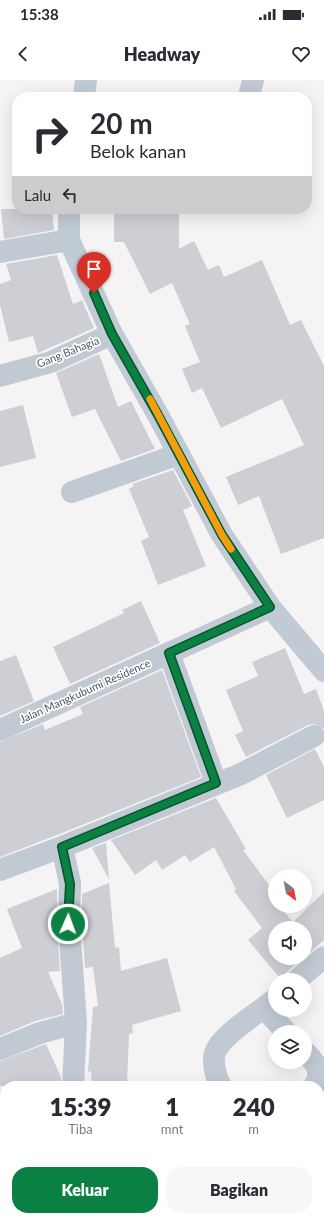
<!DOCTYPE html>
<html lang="id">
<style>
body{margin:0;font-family:Lato,sans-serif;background:#f7f7f7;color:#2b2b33;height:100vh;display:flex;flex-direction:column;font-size:15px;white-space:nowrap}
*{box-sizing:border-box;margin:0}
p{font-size:13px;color:#7c7c81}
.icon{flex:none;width:22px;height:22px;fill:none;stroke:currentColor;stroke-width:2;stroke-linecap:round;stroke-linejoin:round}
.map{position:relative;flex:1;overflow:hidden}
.panel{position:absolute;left:0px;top:1001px;width:324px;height:140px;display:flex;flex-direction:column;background:#fff;border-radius:16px 16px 0 0;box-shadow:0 4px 16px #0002}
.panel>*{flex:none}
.banner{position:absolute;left:12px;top:12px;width:300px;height:122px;border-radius:16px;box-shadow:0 4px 16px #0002;background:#fff;color:#2b2b33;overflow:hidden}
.needle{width:26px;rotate:148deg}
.tools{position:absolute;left:268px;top:789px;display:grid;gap:8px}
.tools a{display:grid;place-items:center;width:44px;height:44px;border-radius:50%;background:#fff;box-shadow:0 4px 16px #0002;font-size:20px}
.pin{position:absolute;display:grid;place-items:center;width:34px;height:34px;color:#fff;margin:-41px -17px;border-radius:50% 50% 50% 0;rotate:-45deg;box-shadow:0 0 4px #0007}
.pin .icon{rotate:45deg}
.me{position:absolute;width:44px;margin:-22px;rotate:2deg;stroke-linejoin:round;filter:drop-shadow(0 0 3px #0008)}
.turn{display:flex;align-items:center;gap:14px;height:84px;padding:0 12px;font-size:18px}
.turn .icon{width:52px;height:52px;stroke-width:2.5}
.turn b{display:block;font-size:28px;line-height:34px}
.then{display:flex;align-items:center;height:38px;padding:0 12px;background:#0003;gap:8px;font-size:15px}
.eta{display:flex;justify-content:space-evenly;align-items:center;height:68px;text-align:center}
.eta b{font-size:24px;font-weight:800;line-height:28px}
.button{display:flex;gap:8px;margin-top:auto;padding:8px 12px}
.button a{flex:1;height:46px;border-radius:16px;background:#0b8043;color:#fff;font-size:16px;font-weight:800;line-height:46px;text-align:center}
.button a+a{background:#f7f7f7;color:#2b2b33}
.status{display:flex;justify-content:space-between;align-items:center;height:28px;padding:0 20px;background:#fff;direction:ltr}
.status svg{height:11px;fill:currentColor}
header{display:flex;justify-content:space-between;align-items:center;height:52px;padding:0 12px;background:#fff;font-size:18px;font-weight:800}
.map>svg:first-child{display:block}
</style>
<div class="status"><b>15:38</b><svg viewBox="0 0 49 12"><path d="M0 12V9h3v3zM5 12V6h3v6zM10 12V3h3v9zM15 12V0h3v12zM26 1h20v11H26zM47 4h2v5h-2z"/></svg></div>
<header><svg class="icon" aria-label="back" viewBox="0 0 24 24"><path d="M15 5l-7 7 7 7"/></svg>Headway<svg class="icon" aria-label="heart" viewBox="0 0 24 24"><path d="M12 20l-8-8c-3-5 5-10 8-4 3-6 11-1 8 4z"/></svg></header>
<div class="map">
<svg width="324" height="1141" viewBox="0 0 324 1141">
<rect width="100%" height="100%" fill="#f5f3f3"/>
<path fill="#cdcfd5" d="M 1,129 L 52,129 L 54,150 L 4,159 Z
M 114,131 L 179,131 L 179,169 L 194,161 L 208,190 L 219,185 L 224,197 L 262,180 L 290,245 L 301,240 L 324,286 L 324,458 L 281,474 L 259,416 L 238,425 L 226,397 L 304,365 L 282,319 L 221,348 L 202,308 L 192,313 L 182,289 L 200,282 L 185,246 L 190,244 L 172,203 L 150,214 L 124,162 L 114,162 Z
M 57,175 L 73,224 L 82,220 L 94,248 L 38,273 L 33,256 L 9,262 L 0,225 L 0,204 L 11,200 L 6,184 Z
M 99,274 L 118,327 L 131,321 L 155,369 L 121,381 L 95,329 L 72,337 L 56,293 Z
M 23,325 L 36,378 L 0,387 L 0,331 Z
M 173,390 L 192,426 L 183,430 L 206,486 L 158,505 L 141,461 L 149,457 L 129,409 L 134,406 L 132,404 Z
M 141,521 L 160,563 L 70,604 L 53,567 L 124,533 L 122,530 Z
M 285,568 L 304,614 L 316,609 L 324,631 L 324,649 L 315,644 L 308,645 L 246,677 L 235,655 L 243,651 L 226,610 L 258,596 L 252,582 Z
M 16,575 L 34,621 L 0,636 L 0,581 Z
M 162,590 L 201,697 L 57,755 L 0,777 L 0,662 L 43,644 L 45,650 L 83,634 L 80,627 Z
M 315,669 L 324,687 L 324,720 L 287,738 L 266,695 Z
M 216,718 L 246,769 L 243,770 L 275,813 L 275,826 L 279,826 L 293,842 L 324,812 L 324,860 L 305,877 L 305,848 L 275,848 L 275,878 L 303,878 L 280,898 L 248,860 L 262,848 L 234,811 L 236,809 L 214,767 L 190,782 L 185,775 L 162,790 L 156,780 L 135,795 L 111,760 Z
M 106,763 L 109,799 L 92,768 Z
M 109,803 L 115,868 L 119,867 L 121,891 L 167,878 L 181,931 L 132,945 L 133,953 L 129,954 L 127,1006 L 92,1006 L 91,991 L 88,992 L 93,927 L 98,926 L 93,887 L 85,888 L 82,844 L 82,814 Z
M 57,809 L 57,845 L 60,891 L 48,892 L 62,924 L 63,934 L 35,941 L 0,956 L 0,878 L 22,868 L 7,829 Z
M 46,964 L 61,997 L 61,1006 L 0,1006 L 0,981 Z"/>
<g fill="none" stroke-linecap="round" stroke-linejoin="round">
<path stroke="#c1cad2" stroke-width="22" d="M 249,17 L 253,0
M 0,172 L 69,160
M 0,296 L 51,282 L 112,254
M 72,412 L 179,374
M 169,573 L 216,703
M 0,650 L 270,527
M 62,767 L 70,803 L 69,844 L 76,943 L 73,1006
M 0,790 L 62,767 L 241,694 L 314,656
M 297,900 L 324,877
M 264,928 L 286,952
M 0,969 L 40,953 L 76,943
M 305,972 C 315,982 324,992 314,1006
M 221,1006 C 216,998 212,983 215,973 C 220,955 260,932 275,919
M 0,1045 L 5,1054
M 319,1107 L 320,1108
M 0,1114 L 5,1104
M 0,1136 L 5,1141"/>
<path stroke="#c1cbd6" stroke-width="22" d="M 84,17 L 86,0
M 69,129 L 69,160 L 112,254 L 158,335 L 222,455 L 270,527 L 324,591"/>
</g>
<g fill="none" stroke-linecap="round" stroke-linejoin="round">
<g stroke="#07532c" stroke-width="10">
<path id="route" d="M 68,844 L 70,804 L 62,767 L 216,703 L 169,573 L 270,527 L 222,455 L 158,335 L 112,254 L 94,213"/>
</g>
<use href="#route" stroke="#0b8043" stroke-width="7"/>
<path stroke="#f59e0b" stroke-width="7" d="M 150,319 L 222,455 L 231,469"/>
</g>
<g text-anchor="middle" stroke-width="3.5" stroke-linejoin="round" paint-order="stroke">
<g font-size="11" fill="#4a5661" stroke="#fff">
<text transform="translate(68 272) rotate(-22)" y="4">Gang Bahagia</text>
<text transform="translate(85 611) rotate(-24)" y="4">Jalan Mangkubumi Residence</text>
</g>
</g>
</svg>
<div class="tools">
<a><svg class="needle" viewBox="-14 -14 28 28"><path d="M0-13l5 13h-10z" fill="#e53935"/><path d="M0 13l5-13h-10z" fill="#7c7c81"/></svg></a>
<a><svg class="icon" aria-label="sound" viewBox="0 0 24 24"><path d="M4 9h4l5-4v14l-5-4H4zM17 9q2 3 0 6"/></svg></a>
<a><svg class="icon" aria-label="search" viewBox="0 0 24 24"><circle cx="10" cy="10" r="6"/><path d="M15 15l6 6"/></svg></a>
<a><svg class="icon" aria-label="layers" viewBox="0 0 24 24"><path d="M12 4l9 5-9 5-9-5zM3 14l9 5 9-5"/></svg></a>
</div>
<div class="pin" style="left:94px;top:213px;background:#d93025"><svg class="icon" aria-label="arrive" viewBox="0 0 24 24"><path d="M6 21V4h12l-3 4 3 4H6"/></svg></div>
<svg class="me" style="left:68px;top:844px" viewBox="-20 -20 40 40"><circle r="17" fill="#0b8043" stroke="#fff" stroke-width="3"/><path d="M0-11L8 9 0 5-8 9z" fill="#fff"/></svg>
<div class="banner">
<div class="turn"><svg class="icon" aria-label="right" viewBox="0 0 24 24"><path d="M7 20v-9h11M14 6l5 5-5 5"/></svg><div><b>20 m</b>Belok kanan</div></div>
<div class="then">Lalu<svg class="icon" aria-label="left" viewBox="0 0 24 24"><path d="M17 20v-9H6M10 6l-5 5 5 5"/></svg></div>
</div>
<section class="panel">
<div class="eta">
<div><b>15:39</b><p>Tiba</p></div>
<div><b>1</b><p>mnt</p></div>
<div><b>240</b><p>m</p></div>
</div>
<div class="button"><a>Keluar</a><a>Bagikan</a></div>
</section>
</div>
